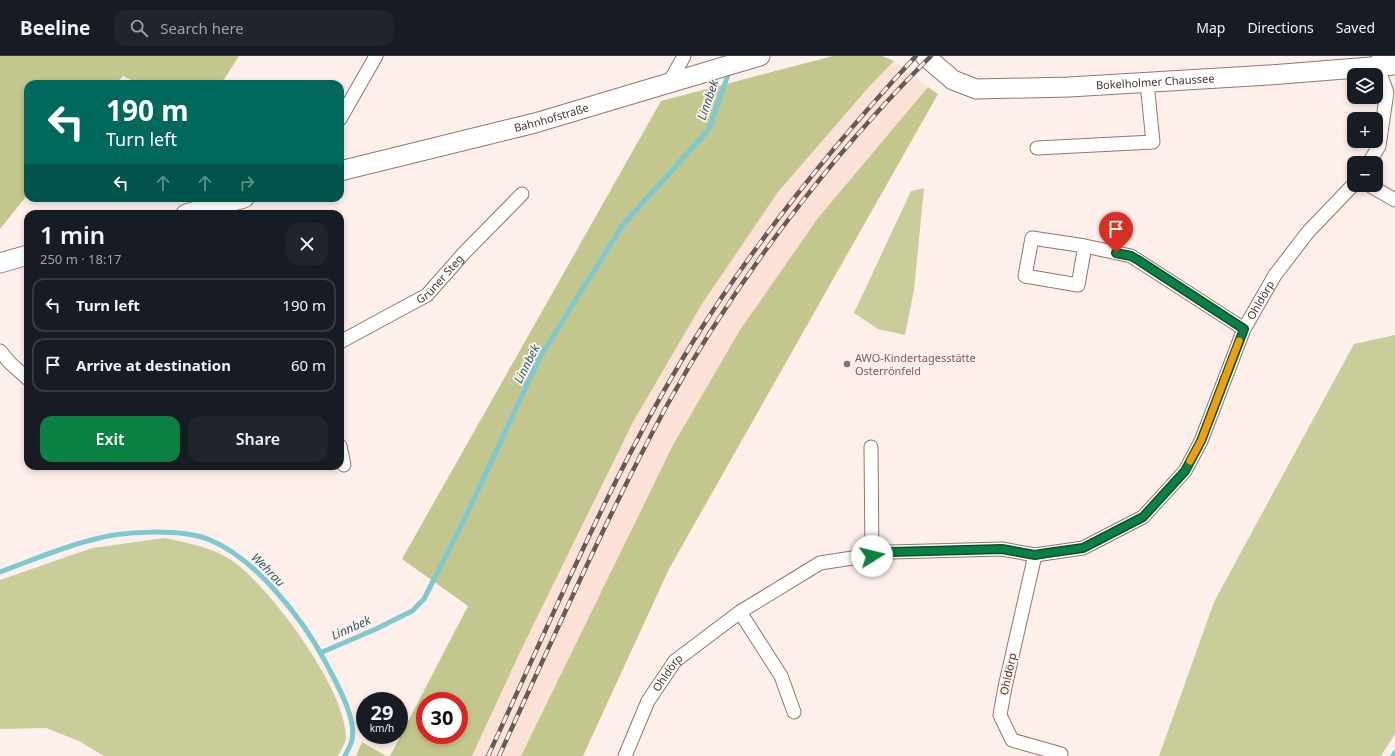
<!DOCTYPE html>
<meta charset="utf-8">
<style>
body{margin:0;font-family:"Noto Sans",sans-serif;background:#20242c;color:#f1f3f6;height:100vh;display:flex;flex-direction:column;font-size:15px;white-space:nowrap}
*{box-sizing:border-box;margin:0}
p{font-size:13px;color:#9ea1a6}
.icon{flex:none;width:22px;height:22px;fill:none;stroke:currentColor;stroke-width:2;stroke-linecap:round;stroke-linejoin:round}
.map{position:relative;flex:1;overflow:hidden}
.panel{position:absolute;left:24px;top:154px;width:320px;height:260px;display:flex;flex-direction:column;background:#171b24;border-radius:12px;box-shadow:0 2px 6px #0003}
.panel>*{flex:none}
.top-card{position:absolute;left:24px;top:24px;width:320px;height:122px;border-radius:12px;box-shadow:0 2px 6px #0003;background:#00695c;color:#fff;overflow:hidden}
.controls{position:absolute;left:1347px;top:12px;display:grid;gap:8px}
.controls a{display:grid;place-items:center;width:36px;height:36px;border-radius:8px;background:#171b24;box-shadow:0 2px 6px #0003;font-size:20px}
.speed{position:absolute;left:356px;top:636px;display:flex;gap:8px;font-size:20px;font-weight:700;text-align:center}
.speed>*{display:grid;place-content:center;width:52px;height:52px;border-radius:50%;background:#171b24;box-shadow:0 2px 6px #0003;line-height:1}
.speed small{font-size:10px;font-weight:400}
.speed .limit{border:6px solid #d22;background:#fff;color:#111}
.pin{position:absolute;display:grid;place-items:center;width:34px;height:34px;color:#fff;margin:-41px -17px;border-radius:50% 50% 50% 0;rotate:-45deg;box-shadow:0 0 4px #0007}
.pin .icon{rotate:45deg}
.me{position:absolute;width:44px;margin:-22px;rotate:81deg;stroke-linejoin:round;filter:drop-shadow(0 0 3px #0008)}
.turn{display:flex;align-items:center;gap:14px;height:84px;padding:0 16px;font-size:18px}
.turn .icon{width:52px;height:52px;stroke-width:2.5}
.turn b{display:block;font-size:28px;line-height:34px}
.lanes{display:flex;align-items:center;height:38px;padding:0 16px;background:#0003;justify-content:center;gap:20px;direction:ltr}
.lanes .off{opacity:.35}
.round{display:grid;place-items:center;flex:none;width:42px;height:42px;border-radius:12px;background:#20242c}
.head{display:flex;align-items:center;justify-content:space-between;height:68px;padding:0 16px}
h1{font-size:24px;font-weight:600;line-height:30px}
.cta{display:flex;gap:8px;margin-top:auto;padding:8px 16px}
.cta a{flex:1;height:46px;border-radius:12px;background:#0b8043;color:#fff;font-size:16px;font-weight:600;line-height:46px;text-align:center}
.cta a+a{background:#20242c;color:#f1f3f6}
ul{padding:0;list-style:none}
li{display:flex;align-items:center;gap:12px;height:54px;margin:0 8px 6px;padding:0 8px;border:2px solid #363941;border-radius:12px}
li div{flex:1}
li b{display:block;font-size:15px}
li em{font-style:normal}
header{display:flex;align-items:center;gap:24px;box-sizing:border-box;height:56px;padding:0 20px;background:#171b24;border-bottom:1px solid #363941}
header strong{font-size:19px}
nav{display:flex;gap:22px;margin-inline-start:auto;font-size:14px}
.search{width:280px;height:36px;background:#20242c;display:flex;align-items:center;gap:10px;box-sizing:border-box;padding:0 14px;border-radius:12px;color:#9ea1a6;font-size:15px}
.map>svg:first-child{display:block}
</style>
<header>
<strong>Beeline</strong>
<div class="search"><svg class="icon" aria-label="search" viewBox="0 0 24 24"><circle cx="10" cy="10" r="6"/><path d="M15 15l6 6"/></svg>Search here</div>
<nav><a>Map</a><a>Directions</a><a>Saved</a></nav>
</header>
<div class="map">
<svg width="1395" height="700" viewBox="0 0 1395 700">
<rect width="100%" height="100%" fill="#feefea"/>
<path fill="#fce1d7" d="M 894,5 L 928,31 L 818,162 L 740,274 L 673,389 L 521,700 L 472,700 L 521,594 L 633,366 L 702,248 L 778,136 L 868,32 Z"/>
<path fill="#c9cd99" d="M 924,132 L 914,234 L 905,279 L 878,273 L 854,257 L 911,135 Z
M 1395,279 L 1395,678 L 1381,700 L 1159,700 L 1214,546 L 1354,288 Z
M 165,482 C 191,488 217,492 238,509 C 275,539 345,633 346,681 C 346,687 340,695 338,700 L 104,700 L 79,685 L 46,672 L 0,673 L 0,524 L 92,492 Z"/>
<path fill="#c3c78e" fill-rule="evenodd" d="M 0,0 L 239,0 L 221,28 L 139,28 L 123,20 L 116,28 L 28,28 L 28,138 L 0,173 Z
M 833,0 L 882,0 L 894,5 L 868,32 L 778,136 L 702,248 L 633,366 L 521,594 L 472,700 L 390,700 L 468,550 L 402,503 L 661,45 ZM 425,645 L 459,645 L 459,679 L 425,679 Z
M 928,31 L 938,38 L 669,513 L 583,700 L 521,700 L 673,389 L 740,274 L 818,162 Z
M 362,686 L 386,700 L 356,700 Z"/>
<g fill="none" stroke-linecap="round" stroke-linejoin="round">
<path stroke="#7dc8d1" stroke-width="5" d="M 0,516 C 30,505 60,492 91,484 C 121,475 181,472 210,484 C 256,503 302,562 325,605 C 335,625 357,661 352,684 C 351,689 347,695 345,700
M 320,597 L 376,573 L 412,555 L 424,543 L 464,464 L 540,301 L 622,170 L 709,73 L 730,13
M 1393,700 L 1395,697"/>
<g stroke="#957569" stroke-width="15">
<g id="minor">
<path d="M 669,27 L 684,0"/>
<path d="M 340,63 L 376,0"/>
<path d="M 1037,92 L 1153,86 L 1147,27"/>
<path d="M 1369,107 L 1379,90 L 1387,36 L 1377,10 L 1379,0"/>
<path d="M 1369,129 L 1395,144"/>
<path d="M 1085,190 L 1078,229 L 1025,220 L 1032,182 L 1085,190 L 1131,200 L 1244,273"/>
<path id="s1" d="M 340,286 L 427,239 L 464,197 L 522,138"/>
<path d="M 0,295 L 10,307 L 28,323"/>
<path d="M 340,390 L 344,409"/>
<path d="M 871,391 L 872,500"/>
<path d="M 1035,499 L 1005,631 L 1000,659 L 1012,684 L 1061,698"/>
<path d="M 740,556 L 781,620 L 794,656"/>
<path id="s2" d="M 625,700 L 648,645 L 675,605 L 740,556 L 820,507 L 891,496 L 1002,493 L 1035,499 L 1083,492 L 1143,461 L 1185,415 L 1201,385 L 1244,273 L 1275,219 L 1308,176 L 1354,128"/>
</g>
</g>
<g stroke="#957569" stroke-width="21">
<g id="secondary">
<path id="s3" d="M 925,0 L 953,24 L 976,33 L 1069,31 L 1269,19 L 1395,9"/>
<path id="s4" d="M 340,115 L 535,67 L 760,0"/>
<path d="M 186,158 L 244,142"/>
<path d="M 0,207 L 28,199"/>
</g>
</g>
<use href="#minor" stroke="#fff" stroke-width="13"/>
<use href="#secondary" stroke="#fff" stroke-width="19"/>
<g stroke="#675954" stroke-width="4.5">
<path id="rail" d="M 488,700 C 553,560 613,415 694,284 C 758,182 834,88 916,0
M 499,700 C 553,583 605,464 666,351 C 734,227 830,100 931,0"/>
</g>
<use href="#rail" stroke="#feefea" stroke-width="3" stroke-dasharray="9" stroke-linecap="butt"/>
</g>
<g fill="none" stroke-linecap="round" stroke-linejoin="round">
<g stroke="#07532c" stroke-width="10">
<path id="route" d="M 872,500 L 891,496 L 1002,493 L 1035,499 L 1047,497 L 1083,492 L 1143,461 L 1185,415 L 1201,385 L 1244,273 L 1138,204 L 1131,200 L 1116,197"/>
</g>
<use href="#route" stroke="#0b8043" stroke-width="7"/>
<path stroke="#f59e0b" stroke-width="7" d="M 1190,405 L 1201,385 L 1239,285"/>
</g>
<circle fill="#8d6e63" stroke="#feefea" stroke-width="1.5" cx="847" cy="308" r="4"/>
<g text-anchor="middle" stroke-width="4" stroke-linejoin="round" paint-order="stroke">
<g font-size="11" fill="#42342f" stroke="#feefea">
<text dy="4" stroke="none"><textPath href="#s3" startOffset="241">Bokelholmer Chaussee</textPath></text>
<text dy="4" stroke="none"><textPath href="#s4" startOffset="218">Bahnhofstraße</textPath></text>
<text dy="4" stroke="none"><textPath href="#s1" startOffset="119">Grüner Steg</textPath></text>
<text dy="4" stroke="none"><textPath href="#s2" startOffset="865">Ohldörp</textPath></text>
<text dy="4" stroke="none"><textPath href="#s2" startOffset="94">Ohldörp</textPath></text>
<text transform="translate(1008 618) rotate(-78)" y="4">Ohldörp</text>
</g>
<g font-size="11" fill="#785e54" stroke="#feefea" text-anchor="start">
<text x="855" y="306">AWO-Kindertagesstätte<tspan x="855" dy="13">Osterrönfeld</tspan></text>
</g>
<g font-size="12" font-style="italic" fill="#246269" stroke="#feefea">
<text transform="translate(708 44) rotate(-71)" y="4">Linnbek</text>
<text transform="translate(527 308) rotate(-63)" y="4">Linnbek</text>
<text transform="translate(268 514) rotate(45)" y="4">Wehrau</text>
<text transform="translate(351 572) rotate(-24)" y="4">Linnbek</text>
</g>
</g>
</svg>
<div class="controls">
<a><svg class="icon" aria-label="layers" viewBox="0 0 24 24"><path d="M12 4l9 5-9 5-9-5zM3 14l9 5 9-5"/></svg></a>
<a>+</a>
<a>−</a>
</div>
<div class="speed"><div>29<small>km/h</small></div><div class="limit">30</div></div>
<div class="pin" style="left:1116px;top:197px;background:#d93025"><svg class="icon" aria-label="arrive" viewBox="0 0 24 24"><path d="M6 21V4h12l-3 4 3 4H6"/></svg></div>
<svg class="me" style="left:872px;top:500px" viewBox="-20 -20 40 40"><circle r="19" fill="#fff"/><path d="M0-13L10 11 0 6-10 11z" fill="#0b8043"/></svg>
<div class="top-card">
<div class="turn"><svg class="icon" aria-label="left" viewBox="0 0 24 24"><path d="M17 20v-9H6M10 6l-5 5 5 5"/></svg><div><b>190 m</b>Turn left</div></div>
<div class="lanes"><svg class="icon" aria-label="left" viewBox="0 0 24 24"><path d="M17 20v-9H6M10 6l-5 5 5 5"/></svg><svg class="icon off" aria-label="ahead" viewBox="0 0 24 24"><path d="M12 20V5M6 11l6-6 6 6"/></svg><svg class="icon off" aria-label="ahead" viewBox="0 0 24 24"><path d="M12 20V5M6 11l6-6 6 6"/></svg><svg class="icon off" aria-label="right" viewBox="0 0 24 24"><path d="M7 20v-9h11M14 6l5 5-5 5"/></svg></div>
</div>
<section class="panel">
<div class="head"><div><h1>1 min</h1><p>250 m · 18:17</p></div><a class="round"><svg class="icon" aria-label="close" viewBox="0 0 24 24"><path d="M6 6l12 12M18 6L6 18"/></svg></a></div>
<ul>
<li><svg class="icon" aria-label="left" viewBox="0 0 24 24"><path d="M17 20v-9H6M10 6l-5 5 5 5"/></svg><div><b>Turn left</b></div><em>190 m</em></li>
<li><svg class="icon" aria-label="arrive" viewBox="0 0 24 24"><path d="M6 21V4h12l-3 4 3 4H6"/></svg><div><b>Arrive at destination</b></div><em>60 m</em></li>
</ul>
<div class="cta"><a>Exit</a><a>Share</a></div>
</section>
</div>
